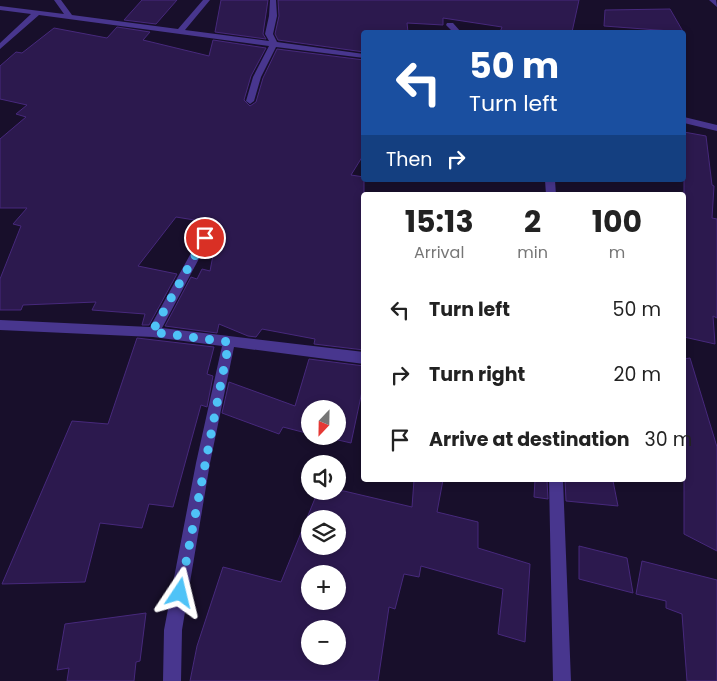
<!DOCTYPE html>
<meta charset="utf-8">
<style>
body{margin:0;font-family:Poppins,sans-serif;background:#f6f6f6;color:#222;height:100vh;display:flex;flex-direction:column;font-size:19px;white-space:nowrap}
*{box-sizing:border-box;margin:0}
p{font-size:16px;color:#767676}
.icon{flex:none;width:28px;height:28px;fill:none;stroke:currentColor;stroke-width:2;stroke-linecap:round;stroke-linejoin:round}
.map{position:relative;flex:1;overflow:hidden}
.sheet{position:absolute;left:361px;top:192px;width:325px;height:290px;display:flex;flex-direction:column;background:#fff;border-radius:5px;box-shadow:0 2px 8px #0003}
.sheet>*{flex:none}
.top-card{position:absolute;left:361px;top:30px;width:325px;height:152px;border-radius:5px;box-shadow:0 2px 8px #0003;background:#1a4fa0;color:#fff;overflow:hidden}
.needle{width:32px;rotate:202deg}
.controls{position:absolute;left:301px;top:400px;display:grid;gap:10px}
.controls a{display:grid;place-items:center;width:45px;height:45px;border-radius:50%;background:#fff;box-shadow:0 2px 8px #0003;font-size:25px}
.pin{position:absolute;display:grid;place-items:center;width:42px;height:42px;color:#fff;margin:-21px;border:2px solid #fff;border-radius:50%;box-shadow:0 1px 5px #0007}
.me{position:absolute;width:55px;margin:-28px;rotate:10deg;stroke-linejoin:round;filter:drop-shadow(0 0 4px #0008)}
.turn{display:flex;align-items:center;gap:18px;height:105px;padding:0 25px;font-size:22px}
.turn .icon{width:65px;height:65px;stroke-width:2.5}
.turn b{display:block;font-size:35px;line-height:42px}
.then{display:flex;align-items:center;height:48px;padding:0 25px;background:#0003;gap:10px;font-size:19px}
.eta{display:flex;justify-content:space-evenly;align-items:center;height:85px;text-align:center}
.eta b{font-size:30px;font-weight:700;line-height:35px}
ul{padding:0;list-style:none}
li{display:flex;align-items:center;gap:15px;height:65px;padding:0 25px}
li div{flex:1}
li b{display:block;font-size:19px}
li em{font-style:normal}
.map>svg:first-child{display:block}
</style>
<div class="map">
<svg width="717" height="681" viewBox="0 0 717 681">
<rect width="100%" height="100%" fill="#180f2b"/>
<path fill="#2c194e" stroke="#47297c" fill-rule="evenodd" d="M 142,0 L 177,0 L 156,24 L 124,20 Z
M 221,0 L 268,0 L 263,34 L 266,39 L 215,32 Z
M 278,0 L 579,0 L 572,32 L 500,32 L 502,27 L 443,18 L 443,25 L 407,23 L 408,32 L 364,32 L 364,52 L 278,40 L 275,34 L 279,16 Z
M 670,9 L 685,35 L 684,32 L 604,26 L 605,10 Z
M 117,27 L 150,32 L 143,40 L 209,56 L 213,40 L 266,48 L 251,76 L 244,100 L 250,106 L 256,102 L 263,78 L 277,49 L 364,60 L 364,154 L 351,175 L 364,177 L 364,350 L 314,344 L 315,339 L 262,329 L 256,337 L 248,336 L 219,324 L 217,333 L 165,326 L 191,277 L 197,279 L 202,269 L 210,271 L 219,224 L 176,217 L 138,266 L 177,274 L 149,325 L 142,325 L 145,314 L 92,310 L 96,302 L 23,305 L 21,310 L 0,310 L 0,279 L 21,226 L 13,224 L 27,208 L 0,208 L 0,139 L 26,117 L 16,114 L 27,105 L 0,99 L 0,66 L 16,52 L 22,53 L 54,28 L 107,38 Z
M 684,132 L 706,136 L 712,185 L 714,186 L 712,218 L 717,219 L 717,318 L 713,316 L 715,344 L 684,337 Z
M 137,338 L 214,347 L 207,374 L 213,376 L 207,407 L 201,405 L 173,507 L 149,504 L 142,528 L 100,523 L 85,582 L 2,584 L 72,421 L 108,424 Z
M 690,358 L 717,447 L 717,551 L 684,534 L 684,359 Z
M 309,359 L 364,366 L 364,382 L 351,443 L 321,436 L 338,436 L 338,409 L 310,409 L 310,434 L 283,427 L 279,434 L 222,413 L 229,382 L 295,406 Z
M 414,480 L 443,480 L 437,512 L 478,522 L 478,548 L 530,564 L 525,642 L 498,634 L 503,589 L 421,566 L 419,577 L 404,574 L 395,609 L 389,607 L 378,681 L 190,681 L 197,646 L 223,567 L 281,582 L 318,491 L 344,491 L 412,507 ZM 310,519 L 338,519 L 338,546 L 310,546 ZM 310,574 L 338,574 L 338,601 L 310,601 ZM 310,629 L 338,629 L 338,656 L 310,656 Z
M 535,480 L 547,480 L 548,499 L 534,497 Z
M 565,480 L 613,481 L 618,506 L 566,501 Z
M 579,546 L 627,558 L 633,593 L 579,579 Z
M 642,561 L 717,580 L 717,681 L 687,681 L 682,614 L 666,608 L 666,601 L 636,594 Z
M 146,613 L 140,661 L 136,662 L 134,681 L 67,681 L 69,668 L 57,670 L 65,624 Z"/>
<g fill="none" stroke-linecap="round" stroke-linejoin="round">
<path fill="#48368e" fill-rule="evenodd" d="M 54,0 L 61,0 L 72,15 L 178,29 L 203,0 L 210,0 L 185,30 L 269,41 L 265,34 L 269,16 L 270,0 L 276,0 L 277,16 L 273,34 L 277,42 L 364,54 L 364,58 L 276,47 L 261,77 L 254,101 L 250,104 L 246,101 L 253,77 L 269,46 L 39,15 L 0,49 L 0,43 L 31,14 L 0,10 L 0,6 L 64,14 Z
M 709,0 L 716,0 L 717,7 Z
M 447,23 L 453,23 L 461,32 L 453,32 L 446,25 Z
M 684,117 L 717,125 L 717,131 L 684,123 Z
M 545,180 L 555,180 L 556,195 L 546,195 Z
M 205,234 L 210,238 L 162,328 L 364,352 L 364,364 L 234,347 L 210,463 L 182,630 L 181,681 L 163,681 L 164,630 L 196,463 L 222,346 L 153,337 L 0,330 L 0,320 L 150,327 L 201,235 Z
M 549,480 L 563,480 L 571,681 L 553,681 Z"/>
</g>
<g fill="none" stroke-linecap="round" stroke-linejoin="round">
<path stroke="#4fc3f7" stroke-width="9" stroke-dasharray="0 16.2" d="M 180,593 L 229,342 L 152,332 L 205,238"/>
</g>
</svg>
<div class="controls">
<a><svg class="needle" viewBox="-14 -14 28 28"><path d="M0-13l5 13h-10z" fill="#e53935"/><path d="M0 13l5-13h-10z" fill="#767676"/></svg></a>
<a><svg class="icon" aria-label="sound" viewBox="0 0 24 24"><path d="M4 9h4l5-4v14l-5-4H4zM17 9q2 3 0 6"/></svg></a>
<a><svg class="icon" aria-label="layers" viewBox="0 0 24 24"><path d="M12 4l9 5-9 5-9-5zM3 14l9 5 9-5"/></svg></a>
<a>+</a>
<a>−</a>
</div>
<div class="pin" style="left:205px;top:238px;background:#d93025"><svg class="icon" aria-label="arrive" viewBox="0 0 24 24"><path d="M6 21V4h12l-3 4 3 4H6"/></svg></div>
<svg class="me" style="left:180px;top:593px" viewBox="-20 -20 40 40"><path d="M0-17L14 15 0 8-14 15z" fill="#4fc3f7" stroke="#fff" stroke-width="4"/></svg>
<div class="top-card">
<div class="turn"><svg class="icon" aria-label="left" viewBox="0 0 24 24"><path d="M17 20v-9H6M10 6l-5 5 5 5"/></svg><div><b>50 m</b>Turn left</div></div>
<div class="then">Then<svg class="icon" aria-label="right" viewBox="0 0 24 24"><path d="M7 20v-9h11M14 6l5 5-5 5"/></svg></div>
</div>
<section class="sheet">
<div class="eta">
<div><b>15:13</b><p>Arrival</p></div>
<div><b>2</b><p>min</p></div>
<div><b>100</b><p>m</p></div>
</div>
<ul>
<li><svg class="icon" aria-label="left" viewBox="0 0 24 24"><path d="M17 20v-9H6M10 6l-5 5 5 5"/></svg><div><b>Turn left</b></div><em>50 m</em></li>
<li><svg class="icon" aria-label="right" viewBox="0 0 24 24"><path d="M7 20v-9h11M14 6l5 5-5 5"/></svg><div><b>Turn right</b></div><em>20 m</em></li>
<li><svg class="icon" aria-label="arrive" viewBox="0 0 24 24"><path d="M6 21V4h12l-3 4 3 4H6"/></svg><div><b>Arrive at destination</b></div><em>30 m</em></li>
</ul>
</section>
</div>
